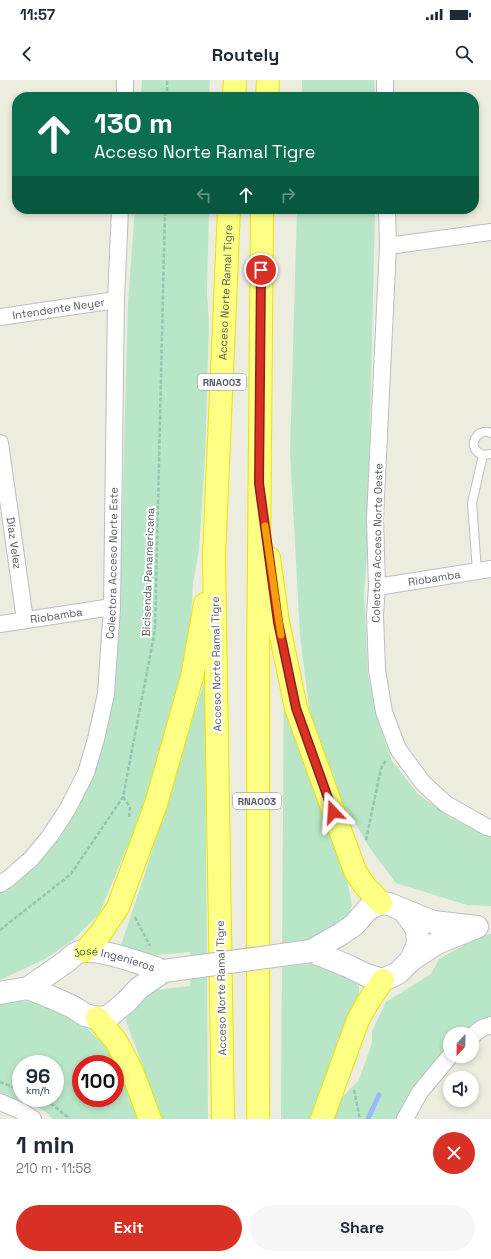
<!DOCTYPE html>
<meta charset="utf-8">
<style>
body{margin:0;font-family:"Space Grotesk",sans-serif;background:#f6f6f7;color:#1f2937;height:100vh;display:flex;flex-direction:column;font-size:15px;white-space:nowrap}
*{box-sizing:border-box;margin:0}
p{font-size:13px;color:#747a83}
.icon{flex:none;width:22px;height:22px;fill:none;stroke:currentColor;stroke-width:2;stroke-linecap:round;stroke-linejoin:round}
.map{position:relative;height:1039px;overflow:hidden}
.details{display:flex;flex-direction:column;background:#fff;flex:1}
.details>*{flex:none}
.top-card{position:absolute;left:12px;top:12px;width:467px;height:122px;border-radius:16px;box-shadow:0 2px 6px #0003;background:#0b6e4f;color:#fff;overflow:hidden}
.needle{width:26px;rotate:202deg}
.controls{position:absolute;left:443px;top:947px;display:grid;gap:8px}
.controls a{display:grid;place-items:center;width:36px;height:36px;border-radius:50%;background:#fff;box-shadow:0 2px 6px #0003;font-size:20px}
.speed{position:absolute;left:12px;top:975px;display:flex;gap:8px;font-size:20px;font-weight:700;text-align:center}
.speed>*{display:grid;place-content:center;width:52px;height:52px;border-radius:50%;background:#fff;box-shadow:0 2px 6px #0003;line-height:1}
.speed small{font-size:10px;font-weight:400}
.speed .limit{border:6px solid #d22;background:#fff;color:#111}
.pin{position:absolute;display:grid;place-items:center;width:34px;height:34px;color:#fff;margin:-17px;border:2px solid #fff;border-radius:50%;box-shadow:0 1px 4px #0007}
.me{position:absolute;width:44px;margin:-22px;rotate:340deg;stroke-linejoin:round;filter:drop-shadow(0 0 3px #0008)}
.turn{display:flex;align-items:center;gap:14px;height:84px;padding:0 16px;font-size:18px}
.turn .icon{width:52px;height:52px;stroke-width:2.5}
.turn b{display:block;font-size:28px;line-height:34px}
.lanes{display:flex;align-items:center;height:38px;padding:0 16px;background:#0003;justify-content:center;gap:20px;direction:ltr}
.lanes .off{opacity:.35}
.round{display:grid;place-items:center;flex:none;width:42px;height:42px;border-radius:21px;background:#f6f6f7}
.headline{display:flex;align-items:center;justify-content:space-between;height:68px;padding:0 16px}
h1{font-size:24px;font-weight:700;line-height:30px}
.button{display:flex;gap:8px;margin-top:auto;padding:8px 16px}
.button a{flex:1;height:46px;border-radius:24px;background:#d93025;color:#fff;font-size:16px;font-weight:700;line-height:46px;text-align:center}
.button a+a{background:#f6f6f7;color:#1f2937}
.status{display:flex;justify-content:space-between;align-items:center;height:28px;padding:0 20px;background:#fff;direction:ltr}
.status svg{height:11px;fill:currentColor}
header{display:flex;justify-content:space-between;align-items:center;height:52px;padding:0 16px;background:#fff;font-size:18px;font-weight:700}
.map>svg:first-child{display:block}
</style>
<div class="status"><b>11:57</b><svg viewBox="0 0 49 12"><path d="M0 12V9h3v3zM5 12V6h3v6zM10 12V3h3v9zM15 12V0h3v12zM26 1h20v11H26zM47 4h2v5h-2z"/></svg></div>
<header><svg class="icon" aria-label="back" viewBox="0 0 24 24"><path d="M15 5l-7 7 7 7"/></svg>Routely<svg class="icon" aria-label="search" viewBox="0 0 24 24"><circle cx="10" cy="10" r="6"/><path d="M15 15l6 6"/></svg></header>
<div class="map">
<svg width="491" height="1039" viewBox="0 0 491 1039">
<rect width="100%" height="100%" fill="#ececdf"/>
<path fill="#b9e6c6" fill-rule="evenodd" d="M 142,0 L 210,0 L 209,17 L 141,17 Z
M 302,0 L 374,0 L 375,17 L 302,17 Z
M 135,129 L 209,129 L 207,212 L 209,244 L 205,376 L 199,470 L 193,503 L 191,539 L 182,594 L 145,725 L 99,834 L 73,860 L 45,879 L 0,900 L 0,811 L 37,780 L 70,741 L 89,701 L 117,536 L 122,444 L 128,222 Z
M 297,129 L 375,129 L 367,477 L 364,512 L 368,594 L 377,639 L 392,681 L 418,714 L 451,738 L 483,754 L 491,757 L 491,826 L 467,825 L 396,803 L 371,770 L 331,702 L 310,635 L 300,555 L 290,373 Z
M 284,576 L 345,788 L 352,826 L 345,842 L 322,858 L 288,862 L 290,886 L 325,882 L 359,900 L 359,917 L 314,1039 L 281,1039 Z
M 205,599 L 208,1039 L 159,1039 L 147,998 L 126,941 L 130,929 L 147,911 L 190,906 L 190,872 L 148,876 L 121,865 L 143,800 Z
M 491,854 L 491,936 L 477,942 L 465,954 L 450,954 L 450,970 L 399,1039 L 332,1039 L 335,1025 L 359,1000 L 372,963 L 372,951 L 386,922 L 431,894 L 439,879 L 480,856 Z
M 17,921 L 43,923 L 82,944 L 111,971 L 145,1039 L 53,1039 L 45,1031 L 0,1012 L 0,925 ZM 21,984 L 55,984 L 55,1018 L 21,1018 ZM 81,984 L 115,984 L 115,1018 L 81,1018 Z"/>
<g fill="none" stroke-linecap="round" stroke-linejoin="round">
<path stroke="#9cb8ff" stroke-width="5" d="M 368,1039 L 379,1015"/>
<g stroke="#bcbdc4" stroke-width="10">
<path id="lane" d="M 491,353 C 481,348 470,359 475,369 C 477,372 480,374 483,375 L 491,374
M 477,491 L 472,423 L 483,375"/>
</g>
<g stroke="#bcbdc4" stroke-width="18">
<g id="street">
<path d="M 385,0 L 385,17"/>
<path d="M 125,17 L 125,0"/>
<path d="M 387,129 L 388,166 L 375,439 L 377,507 L 375,535 L 377,590 L 384,632 L 398,669 L 423,703 L 446,724 L 487,747 L 491,748"/>
<path d="M 388,166 L 491,152"/>
<path id="s1" d="M 0,237 L 116,220"/>
<path id="s2" d="M 0,363 L 25,540"/>
<path id="s3" d="M 377,507 L 491,489"/>
<path id="s4" d="M 0,544 L 112,527"/>
<path id="s5" d="M 0,804 L 9,798 L 31,779 L 50,756 L 67,730 L 86,693 L 96,659 L 106,614 L 112,527 L 116,220 L 120,129"/>
<path d="M 472,956 L 482,948 L 491,945"/>
<path d="M 0,1022 L 19,1030 L 33,1039"/>
<path d="M 405,1039 L 420,1012 L 450,976"/>
</g>
</g>
<g stroke="#bcbdc6" stroke-width="24">
<g id="secondary">
<path d="M 311,871 L 341,854 L 354,845 L 368,829 L 381,823 L 389,824 L 433,842 L 477,847"/>
<path d="M 311,871 L 348,886 L 366,895 L 383,900 L 398,893 L 411,880 L 418,864 L 417,849 L 404,831"/>
<path d="M 411,880 L 437,863 L 474,848"/>
<path d="M 28,908 L 53,918 L 73,927 L 85,935 L 97,938 L 108,937 L 126,922 L 139,908 L 164,891"/>
<path id="s6" d="M 0,913 L 28,908 L 67,881 C 70,878 75,873 79,872 C 96,866 146,885 164,891"/>
</g>
</g>
<g stroke="#ebe400" stroke-width="24">
<g id="highway">
<path d="M 234,17 L 235,0"/>
<path d="M 267,17 L 268,0"/>
<path d="M 269,478 L 278,542 L 296,628 L 355,791 L 365,806 L 381,823"/>
<path d="M 85,871 L 100,854 L 118,827 L 156,724 L 192,597 L 205,524"/>
<path d="M 97,938 L 116,961 L 132,991 L 150,1039"/>
<path id="s7" d="M 223,1039 L 214,476 L 229,129"/>
<path d="M 258,1039 C 257,736 258,432 262,129"/>
<path d="M 322,1039 L 358,940 L 368,922 L 383,900"/>
</g>
</g>
<path stroke="#92c6b0" stroke-width="2.5" stroke-dasharray="4 2" stroke-linecap="butt" d="M 167,17 L 167,0
M 123,717 L 130,727 L 129,738
M 366,760 L 381,688 L 386,680
M 135,837 L 150,866
M 0,850 L 71,794 L 123,717 L 155,550 L 165,129
M 0,1002 L 21,1010
M 354,1010 L 360,1039
M 40,1018 L 49,1022 L 70,1039"/>
<use href="#lane" stroke="#fff" stroke-width="8"/>
<use href="#street" stroke="#fff" stroke-width="16"/>
<use href="#secondary" stroke="#fff" stroke-width="22"/>
<use href="#highway" stroke="#fcff83" stroke-width="22"/>
<g stroke="#bcbdc6" stroke-width="24" stroke-linecap="butt">
<path id="secondary-bridge" d="M 164,891 L 311,871"/>
</g>
<use href="#secondary-bridge" stroke="#fff" stroke-width="22"/>
</g>
<g fill="none" stroke-linecap="round" stroke-linejoin="round">
<g stroke="#8d1f18" stroke-width="10">
<path id="route" d="M 261,190 L 259,403 L 278,542 L 296,628 L 333,732"/>
</g>
<use href="#route" stroke="#d93025" stroke-width="7"/>
<path stroke="#f59e0b" stroke-width="7" d="M 265,446 L 281,555"/>
</g>
<g text-anchor="middle" stroke-width="4" stroke-linejoin="round" paint-order="stroke">
<g fill="#fff" stroke="#8a8c90" stroke-width="1">
<rect x="198" y="294" width="48" height="16" rx="3"/>
<rect x="233" y="713" width="48" height="16" rx="3"/>
</g>
<g font-size="10" font-weight="bold" fill="#585a61">
<text x="222" y="306">RNA003</text>
<text x="257" y="725">RNA003</text>
</g>
<g font-size="11" fill="#585a61" stroke="#fff">
<text dy="4" stroke="none"><textPath href="#s7" startOffset="827">Acceso Norte Ramal Tigre</textPath></text>
<text dy="4" stroke="none"><textPath href="#s1" startOffset="59">Intendente Neyer</textPath></text>
<text dy="4" stroke="none"><textPath href="#s2" startOffset="101">Díaz Velez</textPath></text>
<text transform="translate(377 463) rotate(-89)" y="4">Colectora Acceso Norte Oeste</text>
<text dy="4" stroke="none"><textPath href="#s5" startOffset="355">Colectora Acceso Norte Este</textPath></text>
<text transform="translate(148 492) rotate(-88)" y="4">Bicisenda Panamericana</text>
<text dy="4" stroke="none"><textPath href="#s3" startOffset="58">Riobamba</textPath></text>
<text dy="4" stroke="none"><textPath href="#s4" startOffset="57">Riobamba</textPath></text>
<text transform="translate(216 584) rotate(-91)" y="4">Acceso Norte Ramal Tigre</text>
<text dy="4" stroke="none"><textPath href="#s6" startOffset="127">José Ingenieros</textPath></text>
<text transform="translate(221 908) rotate(-91)" y="4">Acceso Norte Ramal Tigre</text>
</g>
</g>
</svg>
<div class="controls">
<a><svg class="needle" viewBox="-14 -14 28 28"><path d="M0-13l5 13h-10z" fill="#e53935"/><path d="M0 13l5-13h-10z" fill="#747a83"/></svg></a>
<a><svg class="icon" aria-label="sound" viewBox="0 0 24 24"><path d="M4 9h4l5-4v14l-5-4H4zM17 9q2 3 0 6"/></svg></a>
</div>
<div class="speed"><div>96<small>km/h</small></div><div class="limit">100</div></div>
<div class="pin" style="left:261px;top:190px;background:#d93025"><svg class="icon" aria-label="arrive" viewBox="0 0 24 24"><path d="M6 21V4h12l-3 4 3 4H6"/></svg></div>
<svg class="me" style="left:333px;top:732px" viewBox="-20 -20 40 40"><path d="M0-17L14 15 0 8-14 15z" fill="#d93025" stroke="#fff" stroke-width="4"/></svg>
<div class="top-card">
<div class="turn"><svg class="icon" aria-label="ahead" viewBox="0 0 24 24"><path d="M12 20V5M6 11l6-6 6 6"/></svg><div><b>130 m</b>Acceso Norte Ramal Tigre</div></div>
<div class="lanes"><svg class="icon off" aria-label="left" viewBox="0 0 24 24"><path d="M17 20v-9H6M10 6l-5 5 5 5"/></svg><svg class="icon" aria-label="ahead" viewBox="0 0 24 24"><path d="M12 20V5M6 11l6-6 6 6"/></svg><svg class="icon off" aria-label="right" viewBox="0 0 24 24"><path d="M7 20v-9h11M14 6l5 5-5 5"/></svg></div>
</div>
</div>
<section class="details">
<div class="headline"><div><h1>1 min</h1><p>210 m · 11:58</p></div><a class="round" style="background:#d93025;color:#fff"><svg class="icon" aria-label="close" viewBox="0 0 24 24"><path d="M6 6l12 12M18 6L6 18"/></svg></a></div>
<div class="button"><a>Exit</a><a>Share</a></div>
</section>
